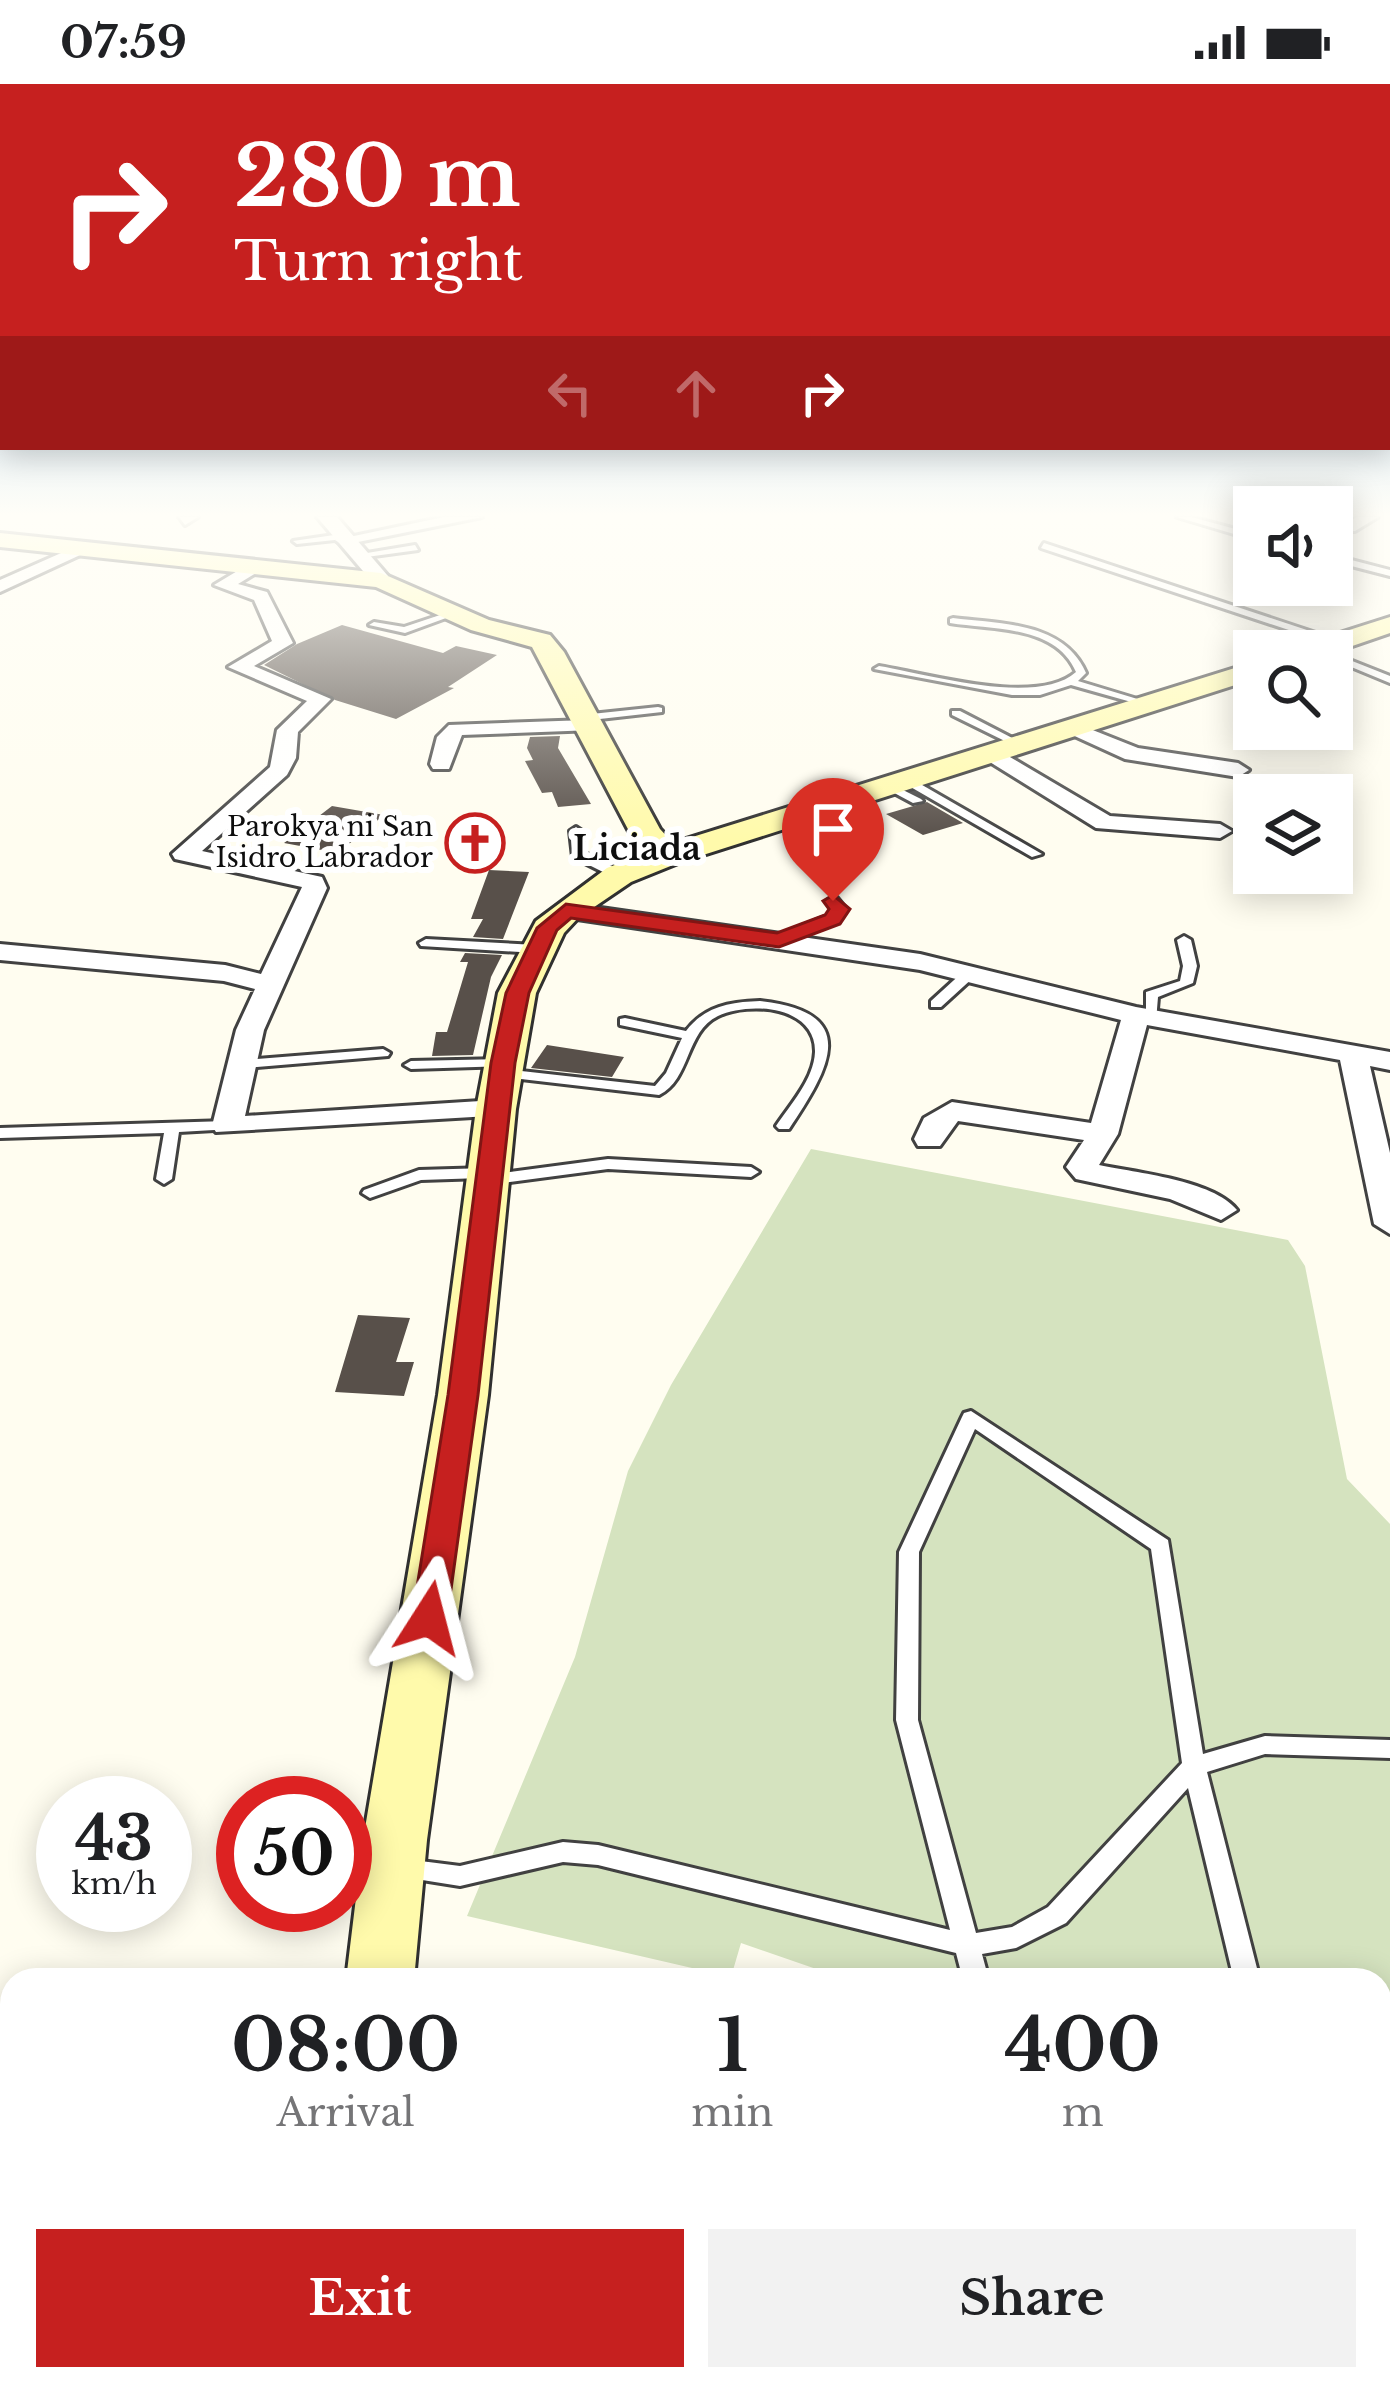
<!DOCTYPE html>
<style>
body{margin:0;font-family:"Libre Baskerville",serif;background:#f2f2f2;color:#202124;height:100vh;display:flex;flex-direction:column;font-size:45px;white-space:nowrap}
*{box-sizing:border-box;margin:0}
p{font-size:39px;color:#757577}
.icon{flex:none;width:66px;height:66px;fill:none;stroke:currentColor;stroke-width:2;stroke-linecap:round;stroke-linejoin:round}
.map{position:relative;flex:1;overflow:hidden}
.side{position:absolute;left:0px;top:1884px;width:1392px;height:423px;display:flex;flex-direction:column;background:#fff;border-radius:36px 36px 0 0;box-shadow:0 6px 30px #0003}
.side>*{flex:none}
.hud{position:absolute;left:0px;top:0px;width:1392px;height:366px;box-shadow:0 6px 30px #0003;background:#c6201f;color:#fff;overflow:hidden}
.buttons{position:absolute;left:1233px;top:402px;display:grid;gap:24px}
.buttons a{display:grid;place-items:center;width:120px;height:120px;border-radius:0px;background:#fff;box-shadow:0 6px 30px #0003;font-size:60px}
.speed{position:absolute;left:36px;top:1692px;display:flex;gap:24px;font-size:60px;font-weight:700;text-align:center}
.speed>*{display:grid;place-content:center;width:156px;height:156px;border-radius:50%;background:#fff;box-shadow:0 6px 30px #0003;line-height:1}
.speed small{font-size:30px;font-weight:400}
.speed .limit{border:18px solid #d22;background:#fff;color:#111}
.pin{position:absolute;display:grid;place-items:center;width:102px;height:102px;color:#fff;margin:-123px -51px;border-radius:50% 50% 50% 0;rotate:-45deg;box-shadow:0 0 12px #0007}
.pin .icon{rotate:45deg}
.me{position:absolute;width:132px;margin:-66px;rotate:9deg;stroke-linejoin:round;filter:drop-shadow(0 0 9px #0008)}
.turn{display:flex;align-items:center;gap:42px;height:252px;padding:0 36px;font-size:54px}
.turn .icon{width:156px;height:156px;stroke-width:2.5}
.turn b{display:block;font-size:84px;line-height:102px}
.lanes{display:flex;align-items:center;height:114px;padding:0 36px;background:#0003;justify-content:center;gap:60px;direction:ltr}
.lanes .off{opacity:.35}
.eta{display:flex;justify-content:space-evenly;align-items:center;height:204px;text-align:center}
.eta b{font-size:72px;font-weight:700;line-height:84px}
.action{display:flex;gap:24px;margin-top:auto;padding:24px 36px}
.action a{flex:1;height:138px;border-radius:0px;background:#c6201f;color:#fff;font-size:48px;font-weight:700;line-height:138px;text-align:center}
.action a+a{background:#f2f2f2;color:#202124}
.status{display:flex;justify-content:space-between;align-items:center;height:84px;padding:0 60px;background:#fff;direction:ltr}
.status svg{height:33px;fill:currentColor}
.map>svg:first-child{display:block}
</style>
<div class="status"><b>07:59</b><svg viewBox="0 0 49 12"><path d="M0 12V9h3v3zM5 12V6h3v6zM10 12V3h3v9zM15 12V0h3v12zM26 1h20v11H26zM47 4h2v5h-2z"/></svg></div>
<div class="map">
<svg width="1390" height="2305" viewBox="0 0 1390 2305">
<rect width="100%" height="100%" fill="#fffdf0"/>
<path fill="#d5e3bf" d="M 811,1065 L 1288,1156 L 1305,1182 L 1347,1395 L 1390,1440 L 1390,2305 L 912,2305 L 912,2295 L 1380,2295 L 1380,1896 L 848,1896 L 741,1859 L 731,1893 L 467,1832 L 575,1573 L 628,1387 L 671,1301 Z"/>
<path fill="#58504a" d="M 342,541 L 443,569 L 456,562 L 497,571 L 448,603 L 454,604 L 396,635 L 335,616 L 264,581 L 297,560 Z
M 560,652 L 558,664 L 591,720 L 558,723 L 552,708 L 542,709 L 525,677 L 533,676 L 527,664 L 530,653 Z
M 927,718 L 963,739 L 923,751 L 886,730 Z
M 332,722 L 384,731 L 338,769 L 284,759 Z
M 489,786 L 529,788 L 503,855 L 473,853 L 483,835 L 471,835 Z
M 465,869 L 502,871 L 491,893 L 473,971 L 432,972 L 436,948 L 447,948 L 468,878 L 460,878 Z
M 547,961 L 624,973 L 612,993 L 531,984 Z
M 358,1231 L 410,1234 L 396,1278 L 414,1278 L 404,1312 L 335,1308 Z"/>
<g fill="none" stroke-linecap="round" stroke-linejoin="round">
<g stroke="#414141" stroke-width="6">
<path id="service" d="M 1177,433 L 1191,433 L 1254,450 L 1254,456 Z
M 341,450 L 344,455 L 297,460 L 293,457 Z
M 1044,459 L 1340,557 L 1342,559 L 1334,561 L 1041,464 Z
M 415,461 L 418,466 L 359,474 L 355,471 Z
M 1332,471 L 1390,486 L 1390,492 L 1332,477 Z
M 449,528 L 457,530 L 405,549 L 369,541 L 374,538 L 404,543 Z
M 953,534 C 1001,540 1064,538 1086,589 L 1078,597 L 1154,620 L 1149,623 L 1071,601 L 1040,611 L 1012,611 L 874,585 L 879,582 C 928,590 1037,623 1076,588 C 1056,541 993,546 950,539 L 950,535 Z
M 1332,569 L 1390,592 L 1390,599 L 1332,575 Z
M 658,623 L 662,624 L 662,628 L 582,637 L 577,634 L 582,631 Z
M 952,627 L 960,627 L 1026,661 L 1017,663 L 952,631 Z
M 902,694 L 910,694 L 1042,770 L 1032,773 L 902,698 Z
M 889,699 L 921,715 L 923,717 L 913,719 L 885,704 L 885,700 Z
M 782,732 L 790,732 L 834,761 L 824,764 L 782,736 Z
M 576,743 L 582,747 L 583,768 L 623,788 L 623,794 L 615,794 L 573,773 L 570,747 Z
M 833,813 L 837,814 L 846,825 L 837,838 L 784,859 L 774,859 L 774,853 L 827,832 L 833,825 L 827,817 Z
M 1184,852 L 1191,856 L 1197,882 L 1193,899 L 1158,913 L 1156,937 L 1146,937 L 1146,908 L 1180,897 L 1183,882 L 1177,856 Z
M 426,855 L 536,861 L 543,865 L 536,869 L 421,862 L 419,859 Z
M 970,885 L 975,886 L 975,892 L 941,923 L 931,923 L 931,917 L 965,886 Z
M 760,917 C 863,928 829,985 789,1045 L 779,1045 L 776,1042 C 790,1021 814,995 815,968 C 816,922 750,917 718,932 C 685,948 691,995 659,1011 L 503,993 L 496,989 L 503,985 L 655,1002 L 666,989 L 682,954 L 620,941 L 620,935 L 625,934 L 686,947 C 705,922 730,918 760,917 Z
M 383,965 L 390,969 L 388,972 L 244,984 L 237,980 L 244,976 Z
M 503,975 L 508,976 L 510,979 L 508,982 L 411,985 L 404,981 L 411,977 Z
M 227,1037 L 235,1042 L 232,1045 L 179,1048 L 172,1095 L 164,1100 L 156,1095 L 164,1049 L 0,1054 L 0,1044 Z
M 608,1075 L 751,1083 L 759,1088 L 751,1093 L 608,1085 L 488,1101 L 482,1099 L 482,1094 L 421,1096 L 370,1114 L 362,1109 L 364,1106 L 419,1086 L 487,1084 L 493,1086 L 494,1090 Z
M 971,1327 L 1168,1456 L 1203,1670 L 1265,1652 L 1390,1656 L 1390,1674 L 1265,1670 L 1207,1688 L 1260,1896 L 1234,1896 L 1188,1704 L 1066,1839 L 1016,1864 L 982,1870 L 989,1896 L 963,1896 L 956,1869 L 598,1781 L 563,1778 L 460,1802 L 397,1792 L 393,1785 L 397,1778 L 405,1775 L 460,1782 L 563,1758 L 598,1761 L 950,1846 L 896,1636 L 899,1468 L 962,1333 L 964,1329 ZM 975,1345 L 1151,1465 L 1182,1679 L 1048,1823 L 1012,1843 L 976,1849 L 918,1636 L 919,1468 Z
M 961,2295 L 991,2295 L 992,2305 L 962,2305 Z
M 1328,2295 L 1358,2295 L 1360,2305 L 1330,2305 Z"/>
</g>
<g stroke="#414141" stroke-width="6">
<path id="minor" d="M 179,433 L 198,433 L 185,441 Z
M 444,433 L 482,433 L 343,461 L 335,456 Z
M 1357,433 L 1378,433 L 1355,447 L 1343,447 L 1343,441 Z
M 77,462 L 91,466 L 0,508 L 0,496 Z
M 249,480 L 264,484 L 238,500 L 267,508 L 293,559 L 254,582 L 331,615 L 298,648 L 296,674 L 287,691 L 202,767 L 322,793 L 327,804 L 264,946 L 245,1032 L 496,1016 L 507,1019 L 511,1025 L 507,1031 L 216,1048 L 212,1042 L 236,946 L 255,905 L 224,897 L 0,876 L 0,860 L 225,881 L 261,890 L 302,803 L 175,775 L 172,770 L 270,683 L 277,646 L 307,617 L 228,583 L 272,557 L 254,516 L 214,501 Z
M 587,636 L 594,638 L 594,646 L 462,651 L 449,685 L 433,685 L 430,680 L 437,653 L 449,641 Z
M 1075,639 L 1138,664 L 1238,679 L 1249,686 L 1238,693 L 1125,675 L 1068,649 L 1064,645 Z
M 993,663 L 1110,732 L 1220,740 L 1232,747 L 1220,754 L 1096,744 L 985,675 L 985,665 Z
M 566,819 L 920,870 L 1136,923 L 1390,968 L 1390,986 L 1370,982 L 1390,1069 L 1390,1150 L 1374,1140 L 1340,976 L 1147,941 L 1118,1050 L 1099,1081 C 1136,1089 1213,1096 1237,1126 L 1221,1136 L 1170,1115 L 1076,1095 L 1066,1083 L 1084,1056 L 958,1037 L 940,1062 L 918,1062 L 914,1055 L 924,1034 L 952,1018 L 1091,1039 L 1121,936 L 920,886 L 557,832 L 553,827 Z
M 0,2251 L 12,2255 L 12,2295 L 38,2295 L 33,2305 L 0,2305 Z"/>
</g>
<g stroke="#414141" stroke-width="6">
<path id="tertiary" d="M 317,433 L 337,433 L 388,492 L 388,500 L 374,500 Z"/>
</g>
<g stroke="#303030" stroke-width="6">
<path id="secondary" d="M 0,449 L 381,489 L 489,536 L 550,551 L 564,568 L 660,745 L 673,759 L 1254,578 L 1254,595 L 678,779 L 631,798 L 578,834 L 564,849 L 536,909 L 516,1025 L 488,1311 L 427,1756 L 414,1896 L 346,1896 L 363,1756 L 438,1311 L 476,1025 L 498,909 L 536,837 L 607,784 L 645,769 L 630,749 L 532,563 L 471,546 L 376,503 L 0,463 Z
M 1390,533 L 1390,549 L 1332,569 L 1298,567 L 1302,561 Z
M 296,2295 L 378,2295 L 377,2305 L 295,2305 Z"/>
</g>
<use href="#service" fill="#fff" fill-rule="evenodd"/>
<use href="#minor" fill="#fff" fill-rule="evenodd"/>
<use href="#tertiary" fill="#fff" fill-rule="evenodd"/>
<use href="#secondary" fill="#fffaab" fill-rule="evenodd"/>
</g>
<linearGradient id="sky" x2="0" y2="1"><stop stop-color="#92c3ef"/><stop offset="0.57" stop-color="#fffef8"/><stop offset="1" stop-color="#fffef8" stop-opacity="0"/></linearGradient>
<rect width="1390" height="756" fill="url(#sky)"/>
<path fill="#c6201f" stroke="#811514" stroke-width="3" d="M 833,811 L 850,825 L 840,840 L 779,863 L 571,834 L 557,846 L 529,909 L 515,979 L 478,1311 L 447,1534 L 442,1543 L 429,1547 L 417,1543 L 412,1534 L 448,1311 L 491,979 L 506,909 L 537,844 L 566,820 L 777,849 L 825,831 L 829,825 L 823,817 Z"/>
<defs>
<g id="church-ring" transform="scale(3)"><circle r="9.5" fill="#fff" stroke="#c6201f" stroke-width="1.5"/><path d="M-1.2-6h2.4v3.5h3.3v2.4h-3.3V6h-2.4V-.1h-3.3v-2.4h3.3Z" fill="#c6201f"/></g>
</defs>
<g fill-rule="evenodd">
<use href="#church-ring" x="475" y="759"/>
</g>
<g text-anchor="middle" stroke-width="12" stroke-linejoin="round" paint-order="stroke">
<g font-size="27" fill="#0e0e0e" stroke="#fff" text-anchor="end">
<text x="433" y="752">Parokya ni San<tspan x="433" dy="31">Isidro Labrador</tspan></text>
</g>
<g font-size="33" font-weight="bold" fill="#0e0e0e" stroke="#fff">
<text x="637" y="776">Liciada</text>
</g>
</g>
</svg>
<div class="buttons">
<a><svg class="icon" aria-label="sound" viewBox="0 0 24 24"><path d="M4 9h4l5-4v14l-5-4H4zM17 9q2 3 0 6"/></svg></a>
<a><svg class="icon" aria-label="search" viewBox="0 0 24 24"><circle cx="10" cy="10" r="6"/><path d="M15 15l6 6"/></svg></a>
<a><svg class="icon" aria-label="layers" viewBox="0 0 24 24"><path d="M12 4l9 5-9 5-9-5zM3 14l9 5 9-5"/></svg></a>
</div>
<div class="speed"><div>43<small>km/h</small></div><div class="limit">50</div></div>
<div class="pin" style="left:833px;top:817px;background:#d93025"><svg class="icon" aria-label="arrive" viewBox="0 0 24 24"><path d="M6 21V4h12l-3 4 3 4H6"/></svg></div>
<svg class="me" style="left:429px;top:1534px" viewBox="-20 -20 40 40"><path d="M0-17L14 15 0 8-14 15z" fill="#c6201f" stroke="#fff" stroke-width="4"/></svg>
<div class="hud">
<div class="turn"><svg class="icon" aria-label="right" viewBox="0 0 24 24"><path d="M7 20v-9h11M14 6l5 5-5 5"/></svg><div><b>280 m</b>Turn right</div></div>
<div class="lanes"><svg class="icon off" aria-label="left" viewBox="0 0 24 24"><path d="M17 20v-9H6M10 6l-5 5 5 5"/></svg><svg class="icon off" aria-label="ahead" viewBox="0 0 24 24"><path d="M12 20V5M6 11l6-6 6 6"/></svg><svg class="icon" aria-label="right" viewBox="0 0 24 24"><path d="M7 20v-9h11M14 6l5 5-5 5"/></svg></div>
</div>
<section class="side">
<div class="eta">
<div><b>08:00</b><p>Arrival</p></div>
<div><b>1</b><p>min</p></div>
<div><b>400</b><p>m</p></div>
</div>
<div class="action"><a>Exit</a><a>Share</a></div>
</section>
</div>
